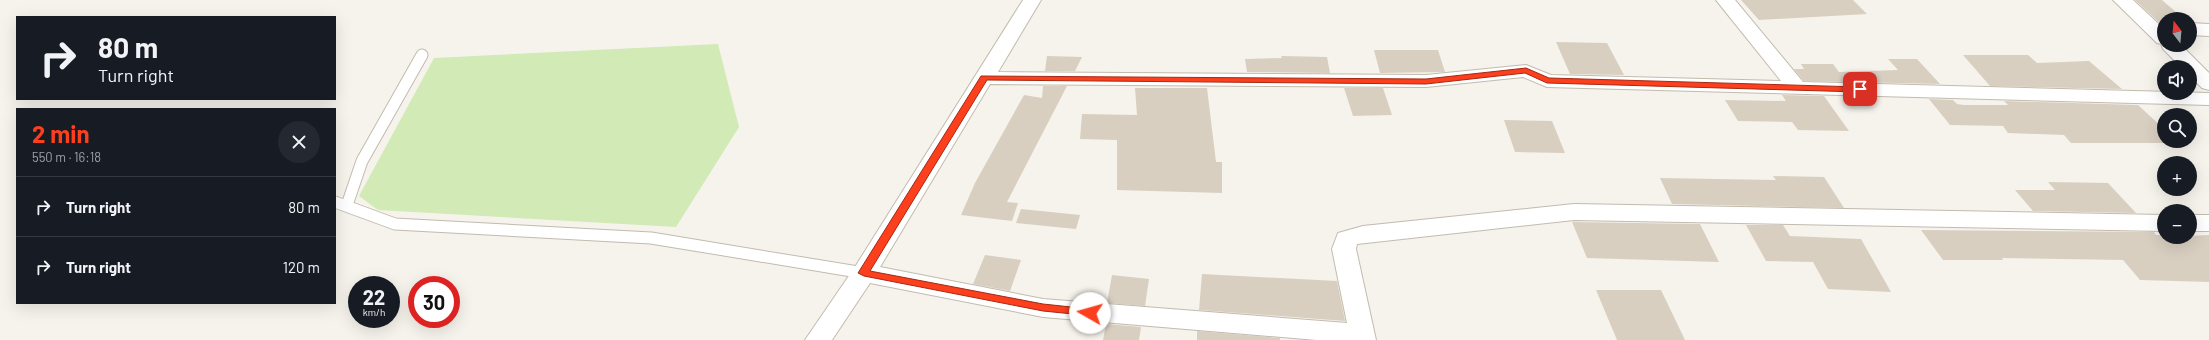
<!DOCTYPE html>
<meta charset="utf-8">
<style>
body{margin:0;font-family:Barlow,sans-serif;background:#242831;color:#f1f3f6;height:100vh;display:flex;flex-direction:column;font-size:15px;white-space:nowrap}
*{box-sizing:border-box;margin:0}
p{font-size:13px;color:#9ea1a6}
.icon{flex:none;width:22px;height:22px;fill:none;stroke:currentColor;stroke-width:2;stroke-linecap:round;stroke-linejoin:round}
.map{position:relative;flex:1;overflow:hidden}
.side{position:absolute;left:16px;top:108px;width:320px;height:196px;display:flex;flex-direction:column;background:#171b24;border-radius:0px;box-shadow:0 4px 16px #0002}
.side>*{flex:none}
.top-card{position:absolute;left:16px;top:16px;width:320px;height:84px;border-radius:0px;box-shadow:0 4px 16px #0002;background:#171b24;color:#f1f3f6;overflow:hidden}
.needle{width:26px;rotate:344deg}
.buttons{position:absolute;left:2157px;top:12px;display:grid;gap:8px}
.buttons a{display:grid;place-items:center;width:40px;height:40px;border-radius:50%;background:#171b24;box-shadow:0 4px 16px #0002;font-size:20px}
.speed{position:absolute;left:348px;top:276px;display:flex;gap:8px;font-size:20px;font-weight:700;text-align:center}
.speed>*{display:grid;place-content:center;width:52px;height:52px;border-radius:50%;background:#171b24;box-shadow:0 4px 16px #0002;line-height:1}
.speed small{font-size:10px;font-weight:400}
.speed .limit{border:6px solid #d22;background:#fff;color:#111}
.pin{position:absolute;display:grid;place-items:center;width:34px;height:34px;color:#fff;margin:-17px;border-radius:8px;box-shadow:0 2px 6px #0006}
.me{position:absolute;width:44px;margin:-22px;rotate:277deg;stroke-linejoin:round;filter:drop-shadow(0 0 3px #0008)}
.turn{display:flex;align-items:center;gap:14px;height:84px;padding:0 16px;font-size:18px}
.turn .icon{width:52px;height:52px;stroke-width:2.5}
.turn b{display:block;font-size:28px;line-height:34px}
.round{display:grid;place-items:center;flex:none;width:42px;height:42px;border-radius:21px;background:#242831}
.overview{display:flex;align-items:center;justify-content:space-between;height:68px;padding:0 16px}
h1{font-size:24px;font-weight:700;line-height:30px;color:#fc3f1d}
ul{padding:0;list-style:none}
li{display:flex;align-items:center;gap:12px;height:60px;padding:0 16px;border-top:1px solid #363941}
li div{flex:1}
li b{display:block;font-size:15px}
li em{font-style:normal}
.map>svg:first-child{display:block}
</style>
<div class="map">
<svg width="2209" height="340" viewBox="0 0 2209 340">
<rect width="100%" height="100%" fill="#f6f3ec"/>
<path fill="#d2eab5" d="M 718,44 L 739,127 L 676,227 L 378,210 L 359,196 L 434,58 Z"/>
<path fill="#d8cfc1" d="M 1741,0 L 1853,0 L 1867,14 L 1759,20 Z
M 2135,0 L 2162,0 L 2184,19 L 2164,19 L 2164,24 L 2161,24 Z
M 1556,42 L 1607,43 L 1624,75 L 1570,74 Z
M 1374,50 L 1438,50 L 1445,72 L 1380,73 Z
M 1963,55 L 2028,55 L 2037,63 L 2089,61 L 2122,89 L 1990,86 Z
M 1047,56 L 1082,57 L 1075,71 L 1045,71 Z
M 1281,56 L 1327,57 L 1330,73 L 1247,72 L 1245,59 L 1282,58 Z
M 1888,59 L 1917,59 L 1940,84 L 1804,81 L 1794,69 L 1804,69 L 1801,64 L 1833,64 L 1839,72 L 1898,70 Z
M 1043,86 L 1067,86 L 1007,202 L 1018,203 L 1012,221 L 961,215 L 975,183 L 1024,95 L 1042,98 Z
M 1135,88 L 1207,88 L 1216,162 L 1222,162 L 1222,193 L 1117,190 L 1117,140 L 1080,139 L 1082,114 L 1137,115 Z
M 1344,88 L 1383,88 L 1392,115 L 1353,116 Z
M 1782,95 L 1824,96 L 1849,131 L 1798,130 L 1792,122 L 1738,121 L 1725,100 L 1786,101 Z
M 1929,99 L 1953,100 L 1957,104 L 1964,105 L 2008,105 L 2004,101 L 2138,105 L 2164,129 L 2164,143 L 2071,143 L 2064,135 L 2008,133 L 2003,126 L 1950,125 Z
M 1504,120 L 1552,121 L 1565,153 L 1515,152 Z
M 1773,176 L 1824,177 L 1844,208 L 1672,204 L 1660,178 L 1776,180 Z
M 2048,182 L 2108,183 L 2136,213 L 2033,211 L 2015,190 L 2055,190 Z
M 1021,209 L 1080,215 L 1076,229 L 1016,223 Z
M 1572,222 L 1700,224 L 1719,262 L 1587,258 Z
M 1746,225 L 1783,225 L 1790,236 L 1861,239 L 1891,292 L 1828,289 L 1813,262 L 1766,261 Z
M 1921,230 L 2154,232 L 2156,235 L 2164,235 L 2164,237 L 2209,235 L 2209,282 L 2140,280 L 2123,260 L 2002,258 L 2003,260 L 1943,260 Z
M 985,255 L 1021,260 L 1010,291 L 973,284 Z
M 1202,274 L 1337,281 L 1345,321 L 1199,310 Z
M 1112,275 L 1149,279 L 1145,306 L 1107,303 Z
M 1596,290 L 1661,290 L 1685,340 L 1617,340 Z
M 1106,324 L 1141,327 L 1139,340 L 1103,340 Z
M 1197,331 L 1280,338 L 1280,340 L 1197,340 Z"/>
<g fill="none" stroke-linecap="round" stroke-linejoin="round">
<g stroke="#c2bbae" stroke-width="13">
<path id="service" d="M 335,202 L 395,224 L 651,238 L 864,273
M 347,205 L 362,161 L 422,55"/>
</g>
<g stroke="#c2bbae" stroke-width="2">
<path id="minor" d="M 1023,0 L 1041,0 L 998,72 L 1426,75 L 1526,65 L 1551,75 L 1781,81 L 1716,0 L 1735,0 L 1803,82 L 2209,93 L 2209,105 L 1547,87 L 1523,77 L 1426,87 L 990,84 L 880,267 L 1043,299 L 1347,323 L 1332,249 L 1338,233 L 1363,226 L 1574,204 L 2164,215 L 2164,231 L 1574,220 L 1357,244 L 1356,249 L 1376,340 L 1317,340 L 1043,317 L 870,283 L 832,340 L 805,340 L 855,267 Z
M 2113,0 L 2133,0 L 2164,29 L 2164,45 L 2181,45 L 2209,73 L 2209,90 L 2202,88 L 2190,76 L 2190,67 L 2181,67 L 2163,49 L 2161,44 L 2157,43 Z
M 2190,23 L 2209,24 L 2209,36 L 2190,35 Z
M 2190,215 L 2209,215 L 2209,231 L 2190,231 Z"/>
</g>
<use href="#service" stroke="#fff" stroke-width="11"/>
<use href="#minor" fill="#fff" fill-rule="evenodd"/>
</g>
<path fill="#fc3f1d" stroke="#a42913" d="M 1526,68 L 1549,78 L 1860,87 L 1864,89 L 1860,92 L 1547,83 L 1525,73 L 1426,84 L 987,80 L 870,271 L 1043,304 L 1090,309 L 1093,310 L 1093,316 L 1043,311 L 864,276 L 858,273 L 981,76 L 1426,79 Z"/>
</svg>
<div class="buttons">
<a><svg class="needle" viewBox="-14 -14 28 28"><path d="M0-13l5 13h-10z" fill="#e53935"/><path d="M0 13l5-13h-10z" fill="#9ea1a6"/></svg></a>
<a><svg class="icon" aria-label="sound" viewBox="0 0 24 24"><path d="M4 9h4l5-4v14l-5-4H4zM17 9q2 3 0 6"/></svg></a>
<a><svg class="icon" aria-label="search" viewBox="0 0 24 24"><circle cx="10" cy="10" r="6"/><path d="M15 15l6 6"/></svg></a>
<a>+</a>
<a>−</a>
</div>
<div class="speed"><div>22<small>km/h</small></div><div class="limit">30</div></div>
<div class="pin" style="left:1860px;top:89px;background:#d93025"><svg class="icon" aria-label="arrive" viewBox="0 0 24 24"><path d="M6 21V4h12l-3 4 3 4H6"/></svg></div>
<svg class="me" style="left:1090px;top:313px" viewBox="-20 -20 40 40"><circle r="19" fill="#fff"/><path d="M0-13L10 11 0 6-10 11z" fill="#fc3f1d"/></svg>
<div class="top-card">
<div class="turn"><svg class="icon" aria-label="right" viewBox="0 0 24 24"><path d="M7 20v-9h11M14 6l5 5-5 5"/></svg><div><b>80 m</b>Turn right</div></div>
</div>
<section class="side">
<div class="overview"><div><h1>2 min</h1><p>550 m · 16:18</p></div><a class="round"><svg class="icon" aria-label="close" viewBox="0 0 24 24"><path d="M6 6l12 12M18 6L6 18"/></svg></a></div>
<ul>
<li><svg class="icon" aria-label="right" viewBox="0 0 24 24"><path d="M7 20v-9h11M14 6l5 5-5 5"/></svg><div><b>Turn right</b></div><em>80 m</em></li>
<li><svg class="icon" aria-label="right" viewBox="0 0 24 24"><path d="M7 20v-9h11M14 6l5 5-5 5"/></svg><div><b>Turn right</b></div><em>120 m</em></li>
</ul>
</section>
</div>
